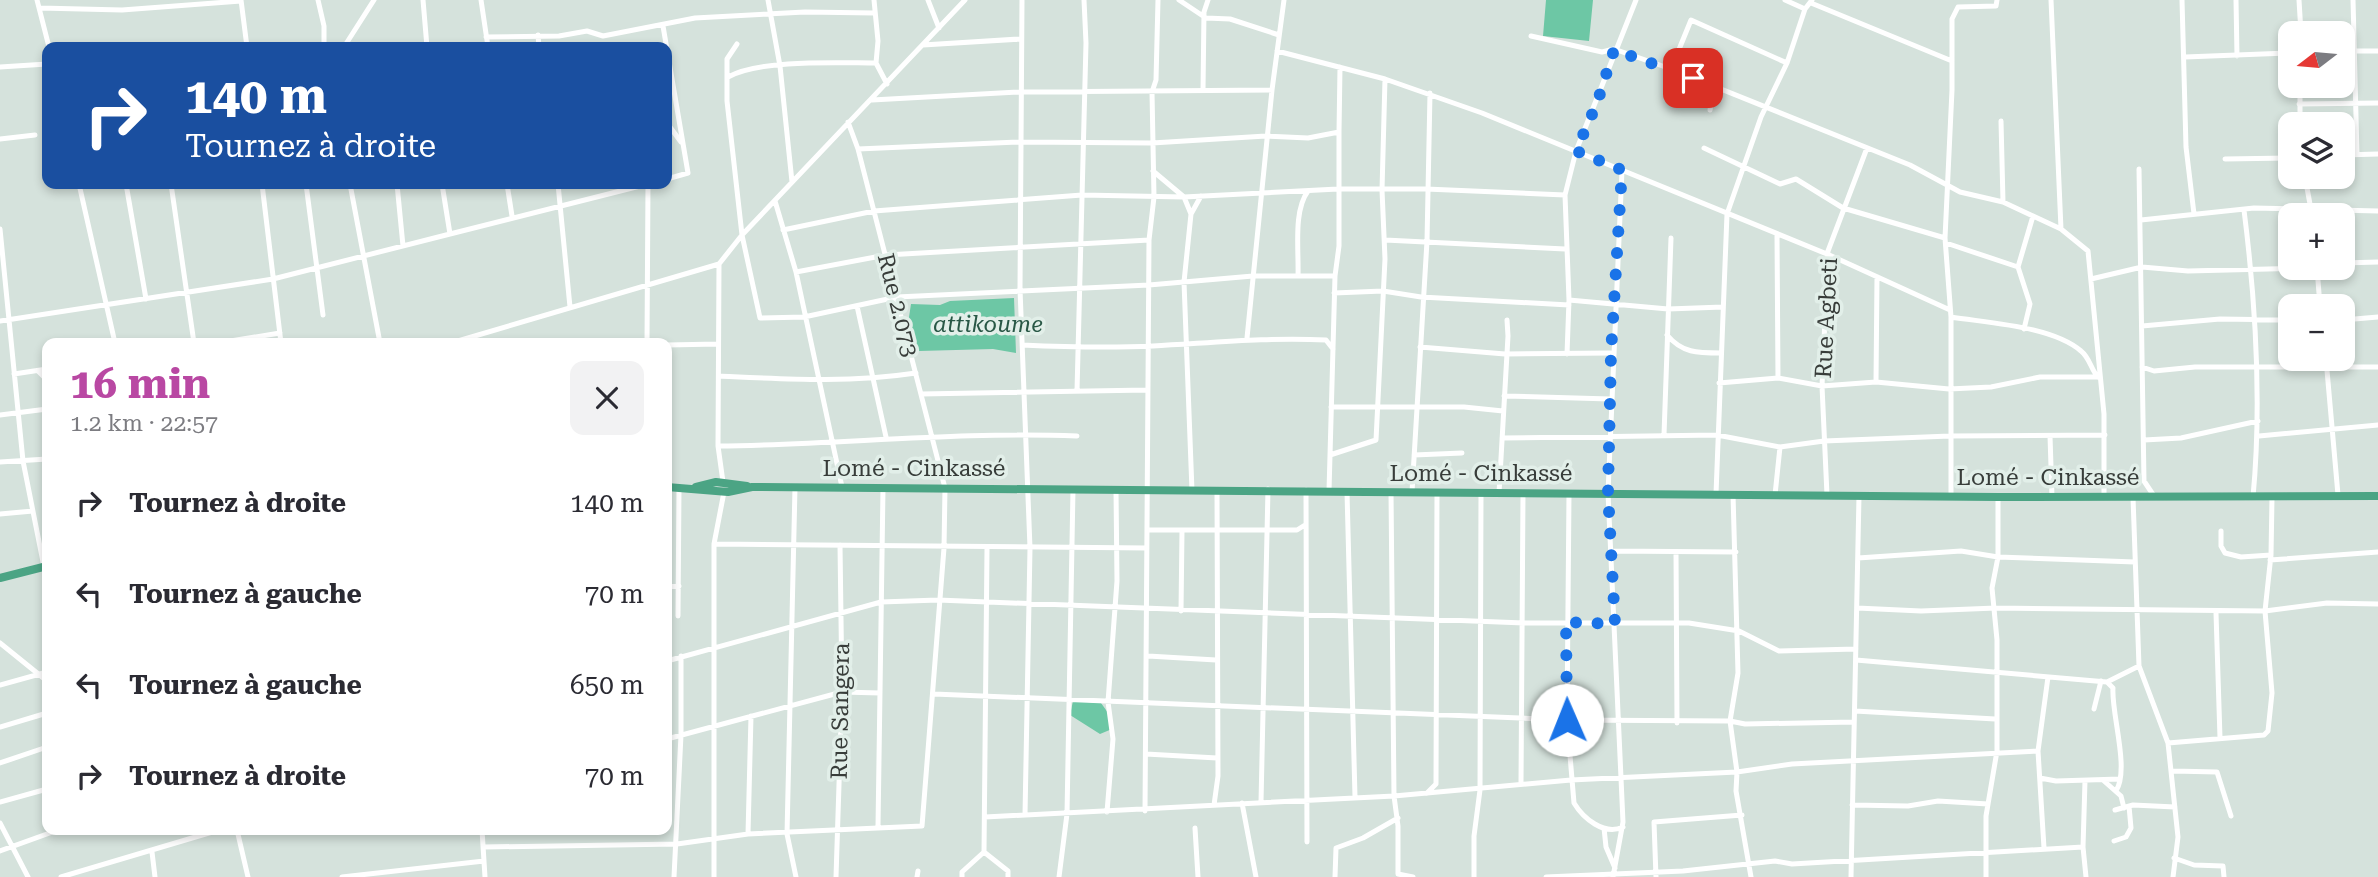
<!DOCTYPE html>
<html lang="fr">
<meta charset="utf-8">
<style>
body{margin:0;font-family:"Roboto Serif",serif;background:#f2f2f3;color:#2b2b33;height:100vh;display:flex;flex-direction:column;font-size:26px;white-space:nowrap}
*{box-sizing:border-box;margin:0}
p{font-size:23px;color:#7c7c81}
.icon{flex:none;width:38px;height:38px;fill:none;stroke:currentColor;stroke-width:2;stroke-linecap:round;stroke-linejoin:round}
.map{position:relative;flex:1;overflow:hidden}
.details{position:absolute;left:42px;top:338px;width:630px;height:497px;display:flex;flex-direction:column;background:#fff;border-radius:14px;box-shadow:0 4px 10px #0003}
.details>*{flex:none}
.banner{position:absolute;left:42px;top:42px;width:630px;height:147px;border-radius:14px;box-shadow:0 4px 10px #0003;background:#1a4fa0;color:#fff;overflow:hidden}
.needle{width:46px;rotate:254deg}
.buttons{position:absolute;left:2278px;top:21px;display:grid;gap:14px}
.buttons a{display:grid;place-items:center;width:77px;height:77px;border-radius:14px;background:#fff;box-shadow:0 4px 10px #0003;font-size:35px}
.pin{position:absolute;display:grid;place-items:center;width:60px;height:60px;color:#fff;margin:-30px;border-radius:14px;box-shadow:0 4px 10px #0006}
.me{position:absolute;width:77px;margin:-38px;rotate:359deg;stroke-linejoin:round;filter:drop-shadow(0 0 5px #0008)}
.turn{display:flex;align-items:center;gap:24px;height:147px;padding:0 28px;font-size:32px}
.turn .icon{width:91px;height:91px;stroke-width:2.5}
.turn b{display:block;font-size:49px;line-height:60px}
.round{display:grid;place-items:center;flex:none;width:74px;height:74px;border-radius:14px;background:#f2f2f3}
.overview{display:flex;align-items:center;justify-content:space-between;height:119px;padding:0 28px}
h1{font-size:42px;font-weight:700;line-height:52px;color:#b948a3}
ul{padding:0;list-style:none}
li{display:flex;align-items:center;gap:21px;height:91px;padding:0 28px}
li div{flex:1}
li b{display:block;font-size:26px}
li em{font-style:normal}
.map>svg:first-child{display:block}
</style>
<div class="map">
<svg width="2378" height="877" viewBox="0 0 2378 877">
<rect width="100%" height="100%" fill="#d5e2dc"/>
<path fill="#6dc7a5" d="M 1546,0 L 1593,0 L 1589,41 L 1543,36 Z
M 1014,298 L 1016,353 L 993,349 L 919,351 L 915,348 L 909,317 L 911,304 L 940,305 L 950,301 Z
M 1073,701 L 1101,703 L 1111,717 L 1112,729 L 1100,734 L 1070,715 Z"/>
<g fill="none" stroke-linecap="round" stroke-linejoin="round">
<path stroke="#fff" stroke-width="5" d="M 37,0 L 49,47
M 241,0 L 247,47
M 318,0 L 324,26 L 324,47
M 423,0 L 427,47
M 481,0 L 488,47
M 768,0 L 780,66 L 792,182
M 874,0 L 878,41 L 876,63 L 887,84
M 928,0 L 939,28
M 1022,0 L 1020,289 L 1030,548 L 1025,815
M 1179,0 L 1206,18 L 1230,19 L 1279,35
M 1785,0 L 1805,9
M 2051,0 L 2061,229
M 2182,0 L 2186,147 L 2194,214
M 2236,0 L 2237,56
M 2299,0 L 2301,33
M 2353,0 L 2357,155
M 1811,3 L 1952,61
M 40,8 L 122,10 L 241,1
M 663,26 L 688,173 L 667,179
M 538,35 L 539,47
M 1531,36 L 1602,52 L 1614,49 L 1671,69 L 1910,165 L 1960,192 L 2003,202 L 2061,229 L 2088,251 L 2104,414 L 2104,497
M 486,37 L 559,36 L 587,31 L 603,36 L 695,18 L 805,12 L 874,13
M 737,44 L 727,59 L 727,101 L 742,235 L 760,318 L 804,317 L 897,297 L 1149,285 L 1253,276 L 1335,276
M 923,45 L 1020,39
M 344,47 L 374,0
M 1277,51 L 1385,79 L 1482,113 L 1827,254 L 1950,310
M 2354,51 L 2378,51
M 2185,57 L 2291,53
M 0,67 L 47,64
M 1671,69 L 1691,20 L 1787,63
M 728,77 C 760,59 838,63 876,63
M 1203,90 L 1204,12 L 1208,0
M 872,100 L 1020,92 L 1272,90 L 1284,0
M 2299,104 L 2378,103
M 1710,110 L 1714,87
M 2001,121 L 2003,202
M 2300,124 L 2300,86
M 667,128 L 670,127 L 681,142
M 1339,132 L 1340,67
M 0,139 L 35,135
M 1704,148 L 1780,184 L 1796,179 L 1843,208 L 1945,238
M 858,149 L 1020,142 L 1152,143 L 1266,136 L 1308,138 L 1339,132 L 1339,246 L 1335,276 L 1329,491
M 2343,155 L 2378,154
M 2225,159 L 2291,158
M 2139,169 L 2144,481 L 2154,496
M 1153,171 L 1184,197 L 1191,214 L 1184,282 L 1192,491
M 2305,177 L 2312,215
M 79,184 L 115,343
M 126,184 L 146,299
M 171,184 L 194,343
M 262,184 L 281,343
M 306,184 L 323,315
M 350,184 L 380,343
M 397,184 L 403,246
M 507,184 L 512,216
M 558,184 L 570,307
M 775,201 L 796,272 L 842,487
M 2244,210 C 2256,305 2262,401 2253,497
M 1191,214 L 1201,196
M 2141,220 L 2254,208 L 2378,211
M 0,229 L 23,461 L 47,582
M 783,230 L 874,211 L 1082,195 L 1184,197 L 1338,189 L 1426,189 L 1565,195
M 450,234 L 648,184
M 1777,235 L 1778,378
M 1385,240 L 1565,249
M 1946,243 L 2018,267
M 2343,263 L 2378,262
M 719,264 L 718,446 L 723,482
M 2317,268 L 2320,306
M 796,272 L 886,255 L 1149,240
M 1298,276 C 1299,251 1293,211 1308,191
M 2091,279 L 2142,267 L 2188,271 L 2311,268
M 1334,293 L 1383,291 L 1421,297 L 1569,305
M 1569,300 L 1668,309 L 1723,307
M 857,306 L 886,437
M 1951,317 C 1988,323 2052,326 2081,351 C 2090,358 2091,370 2098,377
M 2343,320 L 2378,317
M 0,321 L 273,279 L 450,234 L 442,184
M 2142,326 L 2220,319 L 2291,320
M 2024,329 L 2030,304 L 2018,267 L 2033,216
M 1667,335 C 1682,353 1697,353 1721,353
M 1247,338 L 1272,90
M 218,343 L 280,333
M 451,343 L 719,264 L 742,235 L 965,0
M 563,343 L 570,343
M 647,343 L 648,184
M 667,345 L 718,344
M 1022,345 C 1066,347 1109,348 1153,346 C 1211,343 1267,337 1326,340 L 1333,349
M 1420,347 L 1505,354 L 1611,353
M 1567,354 L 1569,300 L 1565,195 L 1576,151 L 1636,0
M 2326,359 L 2338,495
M 2142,367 L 2154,371 L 2195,367 L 2378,367
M 38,371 L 47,380
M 14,374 L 47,369
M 719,376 C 786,379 850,383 916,373
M 1876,382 L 1877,277
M 1719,383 L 1778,378 L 1822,386 L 1876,382 L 1949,389 L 1991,387 L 2040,377 L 2097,377
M 1077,391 L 1086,43 L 1084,0
M 921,394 L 1147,390
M 1504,396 L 1610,399
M 1331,407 L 1464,407 L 1503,411
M 0,415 L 47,409
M 1664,435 L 1671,238
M 2050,436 L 2052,497
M 2259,436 L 2378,425
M 1502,438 L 1717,435 L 1780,447 L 1824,441 L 1950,436 L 2105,435
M 2144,440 L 2181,438 L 2258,421
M 718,446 C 838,445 957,431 1077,436
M 1330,455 L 1376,440 L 1385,259 L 1382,190 L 1385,79
M 1414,455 L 1462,453
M 0,462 L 47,459
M 795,487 L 787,834 L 796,877
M 1306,490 L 1307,842
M 1347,492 L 1355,797
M 1391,492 L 1394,796 L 1398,826 L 1398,874 L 1413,877
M 1412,492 L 1427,241 L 1430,93
M 1499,493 L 1508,336 L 1507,320
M 1716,494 L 1727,214 L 1761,117 L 1787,63 L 1805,9 L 1812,0
M 1733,494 L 1738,673 L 1730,721 L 1737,772 L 1736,791 L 1751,877
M 1775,495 L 1780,447
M 1827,495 L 1822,386 L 1828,251 L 1867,148
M 1951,495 L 1951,317 L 1945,238 L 1952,90 L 1952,19 L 1958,7 L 1996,6 L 1997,0
M 2133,497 L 2139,666 L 2168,743 L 2178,837 L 2173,877
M 0,514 L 33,511
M 1147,530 L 1297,530 L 1305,525
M 2221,531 L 2221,546 L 2225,553 L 2241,557 L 2271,555
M 714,544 L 1147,548
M 1611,551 L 1736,552
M 1676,552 L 1677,723
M 1858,558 L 1961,551 L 1998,557 L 2135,562
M 2270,560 L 2378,552
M 667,587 L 679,586
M 1857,608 L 1921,611 L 1996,608 L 2265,611 L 2271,555 L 2272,498
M 1181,611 L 1182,531
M 2216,613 L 2220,738
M 678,616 L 679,487
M 0,643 L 47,681
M 1148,656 L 1216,660
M 1856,660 L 2107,682 L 2139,666
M 667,661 L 881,602 L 938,600 L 1524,623 L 1689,623 L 1739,631 L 1779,651 L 1856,649
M 2107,682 L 2113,688 C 2111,713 2130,769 2116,791
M 0,685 L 47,672
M 934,694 L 1567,720 L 1569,493
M 2094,709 L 2101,681
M 1855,711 L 1995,719
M 0,727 L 47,713
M 667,739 L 842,692 L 880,693
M 2168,743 L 2264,735 L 2268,731 L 2272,693 L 2265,611 L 2327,603 L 2378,604
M 1146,754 L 1217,758
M 0,763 L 47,747
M 2173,771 L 2217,772 L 2231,816
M 2040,778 L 2056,781 L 2120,779
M 2085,781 L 2083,847 L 2086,877
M 2104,781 L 2121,796 L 2124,808
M 1521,783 L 1523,493
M 1427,793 L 1436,784 L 1437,492
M 0,802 L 47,789
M 1261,802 L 1268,489
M 1242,803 L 1256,877
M 1214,805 L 1218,776 L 1217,491
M 1852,805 L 1908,806 L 1938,801 L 1988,804
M 2115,810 L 2133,805 L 2175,807
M 1145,811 L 1149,240 L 1154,197 L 1152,92 L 1156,80 L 1158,0
M 1107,812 L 1113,739 L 1108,702 L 1117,581 L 1116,490
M 985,817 L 1394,796 L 1571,780 L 1737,772 L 1792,764 L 2038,751
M 0,823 L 28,877
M 878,827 L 883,488
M 1623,827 C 1604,836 1583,818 1574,803 L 1567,720 L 1730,721 L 1745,724 L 1854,722
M 1195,828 L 1198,877
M 1604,828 L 1606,847 L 1615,868
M 237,830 L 248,877
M 482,830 L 485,877
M 748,834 L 751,716
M 2114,841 L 2126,837 L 2131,828 L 2129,806
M 484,847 L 677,844 L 748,834 L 922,826 L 944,548 L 945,488 L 858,149 L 848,122
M 2044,848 L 2038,751 L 2048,677
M 0,851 L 58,830
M 152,852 L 155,877
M 984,852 L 1008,871 L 1008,877
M 2174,858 L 2194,865 L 2223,866 L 2224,877
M 61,877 L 219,830
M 342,877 L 484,861
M 674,877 L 681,735 L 681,656
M 714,877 L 714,544 L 724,492
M 836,877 L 842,692 L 840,545
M 917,877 L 918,871
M 962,877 L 962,872 L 984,852 L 987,549
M 1059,877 L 1067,814 L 1073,489
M 1335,877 L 1336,848 L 1363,838 L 1398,818
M 1474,877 L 1474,836 L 1480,790 L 1481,492
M 1546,877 L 1683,871 L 1775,861 L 1792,864 L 2083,847
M 1613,877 L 1623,822 L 1608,493 L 1622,170
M 1656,877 L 1654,822 L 1742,815
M 1851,877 L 1859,496
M 1986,877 L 1986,816 L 1997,751 L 1997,640 L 1992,588 L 1998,557 L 1998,497"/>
<path stroke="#4ba484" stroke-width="8" d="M 667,487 L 728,492 L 752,487 L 1998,497 L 2378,496
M 696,487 L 716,482 L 747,486
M 0,578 L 47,566"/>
</g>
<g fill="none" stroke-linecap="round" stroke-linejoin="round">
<path stroke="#1a73e8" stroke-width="12" stroke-dasharray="0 21.6" d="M 1567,720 L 1566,622 L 1615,624 L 1608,493 L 1611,353 L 1622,170 L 1576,151 L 1597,103 L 1614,50 L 1693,78"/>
</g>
<g text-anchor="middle" stroke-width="7" stroke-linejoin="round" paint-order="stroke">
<g font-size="23" fill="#383d3a" stroke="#e2efe9">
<text transform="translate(898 305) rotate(76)" y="8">Rue 2.073</text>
<text transform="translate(1826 318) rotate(-87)" y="8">Rue Agbeti</text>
<text x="914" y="476">Lomé - Cinkassé</text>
<text x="1481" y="481">Lomé - Cinkassé</text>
<text x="2048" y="485">Lomé - Cinkassé</text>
<text transform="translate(840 711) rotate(-89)" y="8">Rue Sangera</text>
</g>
<g font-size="23" font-style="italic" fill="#295846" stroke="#e2efe9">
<text x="988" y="332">attikoume</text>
</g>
</g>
</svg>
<div class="buttons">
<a><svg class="needle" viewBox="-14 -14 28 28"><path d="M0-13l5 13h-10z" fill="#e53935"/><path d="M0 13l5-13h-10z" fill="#7c7c81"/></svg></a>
<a><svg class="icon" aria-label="layers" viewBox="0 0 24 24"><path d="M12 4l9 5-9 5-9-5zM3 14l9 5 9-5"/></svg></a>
<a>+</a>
<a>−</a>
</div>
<div class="pin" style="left:1693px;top:78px;background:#d93025"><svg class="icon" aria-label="arrive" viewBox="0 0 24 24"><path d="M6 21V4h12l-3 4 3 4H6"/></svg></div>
<svg class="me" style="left:1567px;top:720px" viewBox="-20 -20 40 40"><circle r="19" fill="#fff"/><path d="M0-13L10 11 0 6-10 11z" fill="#1a73e8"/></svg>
<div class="banner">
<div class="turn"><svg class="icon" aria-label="right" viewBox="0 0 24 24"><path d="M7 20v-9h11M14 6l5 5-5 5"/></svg><div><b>140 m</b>Tournez à droite</div></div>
</div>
<section class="details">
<div class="overview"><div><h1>16 min</h1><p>1.2 km · 22:57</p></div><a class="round"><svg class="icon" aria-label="close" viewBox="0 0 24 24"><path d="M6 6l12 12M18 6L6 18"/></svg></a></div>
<ul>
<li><svg class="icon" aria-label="right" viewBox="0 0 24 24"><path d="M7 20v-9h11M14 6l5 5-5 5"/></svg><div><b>Tournez à droite</b></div><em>140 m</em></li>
<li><svg class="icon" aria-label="left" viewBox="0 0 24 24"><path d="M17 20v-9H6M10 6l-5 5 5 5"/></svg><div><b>Tournez à gauche</b></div><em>70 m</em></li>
<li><svg class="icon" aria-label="left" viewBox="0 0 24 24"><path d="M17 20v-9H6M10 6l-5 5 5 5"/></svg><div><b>Tournez à gauche</b></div><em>650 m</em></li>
<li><svg class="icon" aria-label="right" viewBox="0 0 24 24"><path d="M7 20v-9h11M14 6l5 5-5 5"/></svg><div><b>Tournez à droite</b></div><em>70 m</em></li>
</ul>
</section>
</div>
